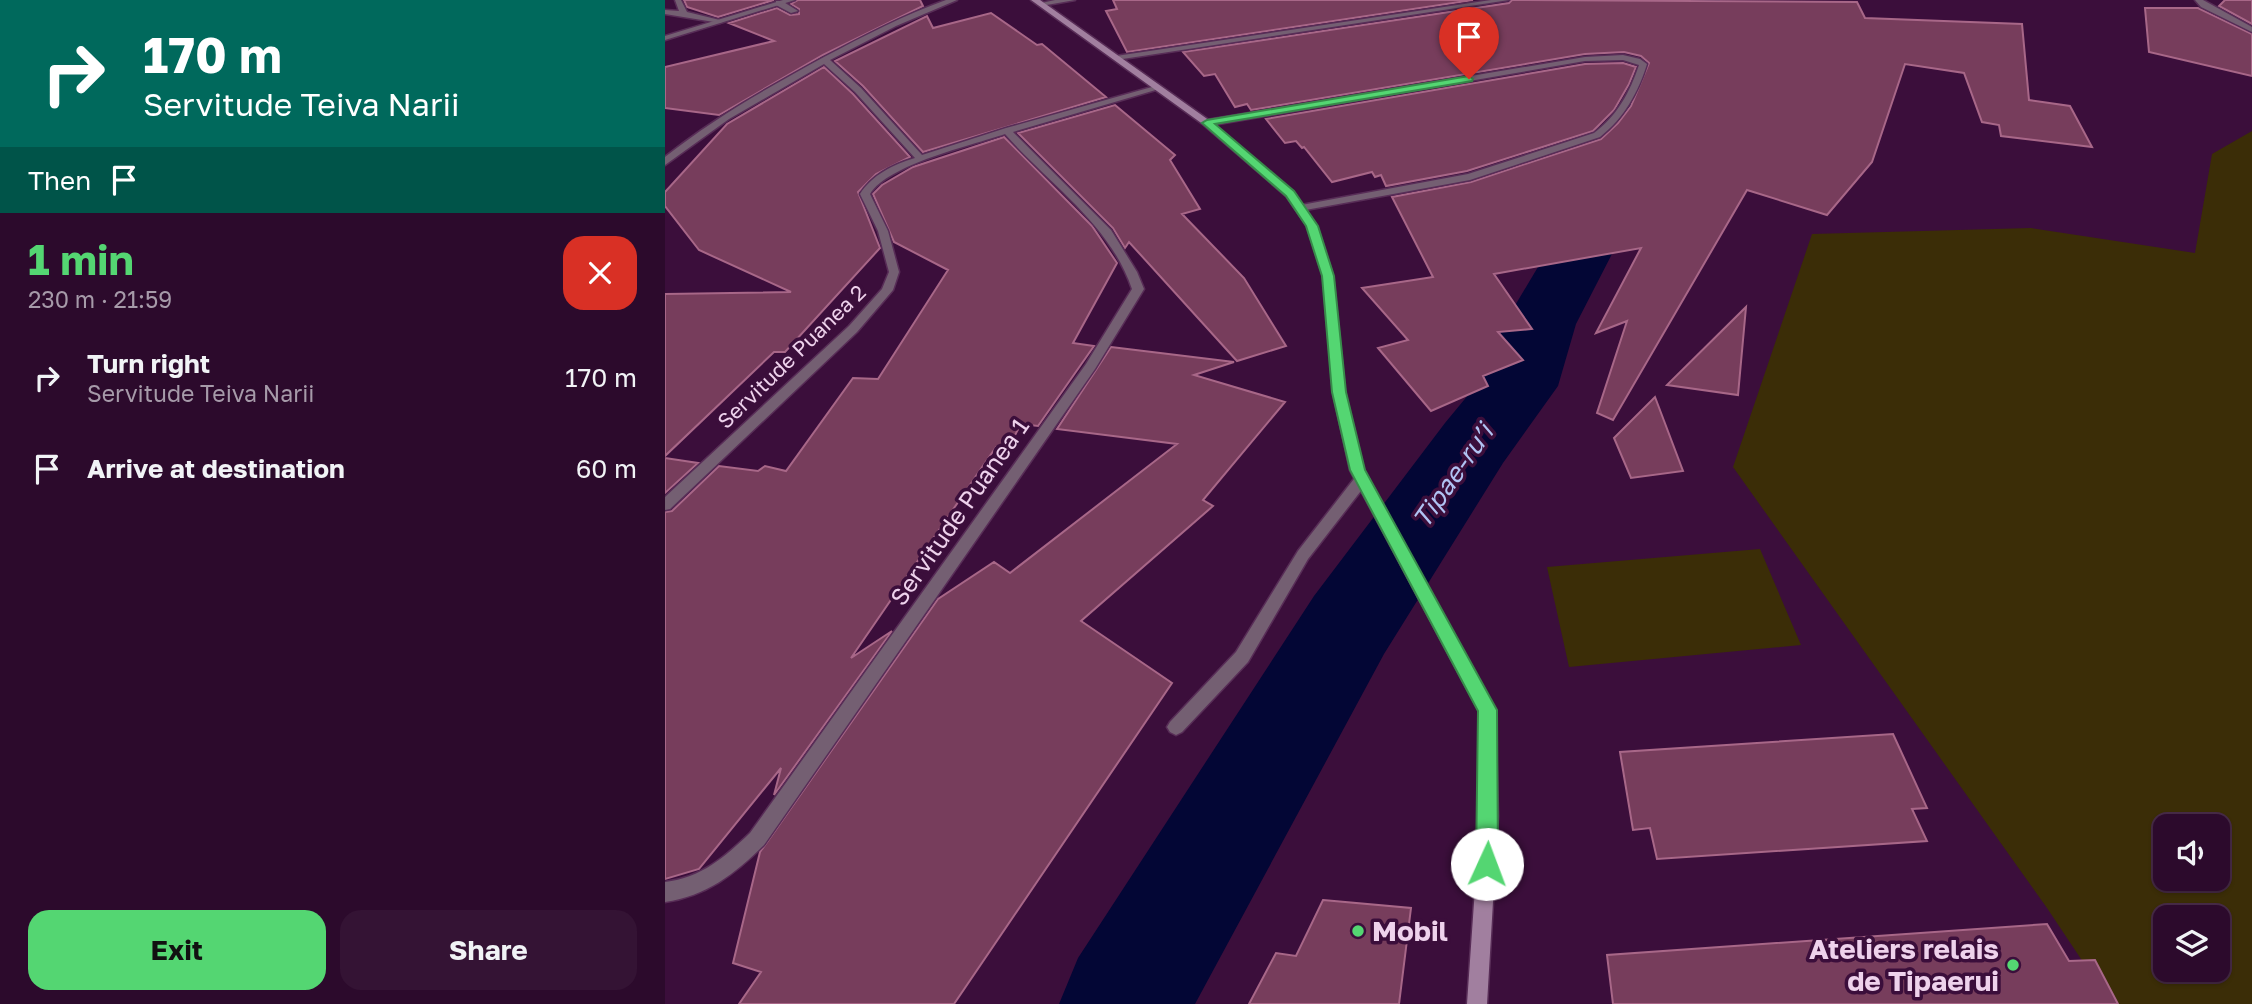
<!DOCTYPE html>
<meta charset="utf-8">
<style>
body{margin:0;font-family:"Golos Text",sans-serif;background:#341334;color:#f1f3f6;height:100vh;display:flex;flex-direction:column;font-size:26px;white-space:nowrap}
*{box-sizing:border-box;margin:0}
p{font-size:23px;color:#a69aa9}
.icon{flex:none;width:38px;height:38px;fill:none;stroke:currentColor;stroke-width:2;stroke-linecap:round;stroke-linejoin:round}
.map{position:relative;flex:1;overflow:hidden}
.sheet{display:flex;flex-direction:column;background:#2c0a2c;width:665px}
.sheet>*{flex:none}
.top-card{background:#00695c;color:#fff;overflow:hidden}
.controls{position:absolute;left:1488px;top:814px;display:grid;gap:14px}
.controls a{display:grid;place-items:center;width:77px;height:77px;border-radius:14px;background:#2c0a2c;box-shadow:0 2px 5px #0004,0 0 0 2px #482b48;font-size:35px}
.pin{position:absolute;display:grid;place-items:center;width:60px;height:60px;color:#fff;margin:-72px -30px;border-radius:50% 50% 50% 0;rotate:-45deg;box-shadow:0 0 7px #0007}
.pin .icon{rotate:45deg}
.me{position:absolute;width:77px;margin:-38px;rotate:2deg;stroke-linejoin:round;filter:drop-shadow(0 0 5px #0008)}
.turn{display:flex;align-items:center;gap:24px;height:147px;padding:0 28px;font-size:32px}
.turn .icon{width:91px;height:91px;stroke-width:2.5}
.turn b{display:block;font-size:49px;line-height:60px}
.then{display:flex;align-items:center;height:66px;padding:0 28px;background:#0003;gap:14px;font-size:26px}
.round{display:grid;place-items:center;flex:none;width:74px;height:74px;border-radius:21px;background:#341334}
.headline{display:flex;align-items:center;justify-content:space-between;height:119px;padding:0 28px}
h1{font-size:42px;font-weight:700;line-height:52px;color:#54d672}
.button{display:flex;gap:14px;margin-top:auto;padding:14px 28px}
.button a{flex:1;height:80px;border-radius:21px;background:#54d672;color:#111;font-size:28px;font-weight:700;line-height:80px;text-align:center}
.button a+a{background:#341334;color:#f1f3f6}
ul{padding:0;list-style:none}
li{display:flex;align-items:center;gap:21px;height:91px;padding:0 28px}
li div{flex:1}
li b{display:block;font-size:26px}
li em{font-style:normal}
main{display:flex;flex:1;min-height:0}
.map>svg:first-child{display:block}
</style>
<main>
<section class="sheet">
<div class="top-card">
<div class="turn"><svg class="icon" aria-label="right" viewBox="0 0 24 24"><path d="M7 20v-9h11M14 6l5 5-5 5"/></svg><div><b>170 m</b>Servitude Teiva Narii</div></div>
<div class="then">Then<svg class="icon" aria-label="arrive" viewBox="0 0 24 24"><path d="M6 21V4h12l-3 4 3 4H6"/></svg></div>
</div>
<div class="headline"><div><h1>1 min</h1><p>230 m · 21:59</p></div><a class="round" style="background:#d93025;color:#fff"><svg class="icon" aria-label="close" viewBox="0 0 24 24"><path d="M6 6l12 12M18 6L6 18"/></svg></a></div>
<ul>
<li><svg class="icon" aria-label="right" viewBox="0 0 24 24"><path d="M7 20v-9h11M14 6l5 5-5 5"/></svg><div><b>Turn right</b><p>Servitude Teiva Narii</p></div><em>170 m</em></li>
<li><svg class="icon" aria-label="arrive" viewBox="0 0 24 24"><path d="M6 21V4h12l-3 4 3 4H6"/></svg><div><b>Arrive at destination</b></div><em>60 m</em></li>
</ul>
<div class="button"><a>Exit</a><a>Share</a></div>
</section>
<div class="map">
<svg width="1587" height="1004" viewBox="0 0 1587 1004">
<rect width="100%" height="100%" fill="#3b0e3b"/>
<path fill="#3b2d07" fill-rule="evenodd" d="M 1587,131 L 1587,1004 L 1446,1004 L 1382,908 L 1068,467 L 1147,234 L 1366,228 L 1530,253 L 1547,154 ZM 1500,826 L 1552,826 L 1552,878 L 1500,878 ZM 1500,917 L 1552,917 L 1552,970 L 1500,970 Z
M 1095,549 L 1136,645 L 904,667 L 882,567 Z"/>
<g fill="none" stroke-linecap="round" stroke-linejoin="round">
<path fill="#030635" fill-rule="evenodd" d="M 1011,0 L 1055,0 L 1049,39 L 1024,82 L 986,178 L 911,324 L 893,386 L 838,463 L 719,654 L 530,1004 L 394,1004 L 413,958 L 649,596 L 780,423 L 818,377 L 839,324 L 926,178 L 972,82 L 1001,39 Z"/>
</g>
<path fill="#773d5c" stroke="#a86788" stroke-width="2" d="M 19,0 L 109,0 L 53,17 L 22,7 Z
M 133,0 L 255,0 L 258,6 L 158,55 L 54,115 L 0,108 L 0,67 L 109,41 L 64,23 L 112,8 L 125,15 L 134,14 L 134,9 L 126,4 Z
M 448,0 L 808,0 L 462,52 L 441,11 L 452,9 Z
M 847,0 L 1192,2 L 1200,18 L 1357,24 L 1364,100 L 1405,106 L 1427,147 L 1336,136 L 1334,125 L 1317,122 L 1299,73 L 1240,64 L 1207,162 L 1162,215 L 1082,190 L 948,420 L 932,413 L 962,321 L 931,333 L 976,248 L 829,274 L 867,329 L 833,332 L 858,360 L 818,376 L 823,386 L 766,411 L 713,348 L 743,340 L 697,288 L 768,277 L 727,197 L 806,182 L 936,139 L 953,123 L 966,106 L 984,63 L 976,56 L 959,52 L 920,54 L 586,110 L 582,104 L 570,107 L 550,74 L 539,76 L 518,52 L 844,3 Z
M 1560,0 L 1587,0 L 1587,24 L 1554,6 Z
M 1480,8 L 1533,8 L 1587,34 L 1587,76 L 1484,52 Z
M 326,13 L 372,45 L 377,44 L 441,97 L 258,152 L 198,86 L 170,61 L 262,16 L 268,28 Z
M 958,63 L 971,67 L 964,84 L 949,110 L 928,131 L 802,171 L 721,186 L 716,175 L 710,177 L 707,172 L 667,182 L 639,147 L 637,148 L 631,141 L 620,143 L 601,119 L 920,64 Z
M 159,67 L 188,94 L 245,157 L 211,174 L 193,192 L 215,248 L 120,352 L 109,352 L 0,456 L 0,294 L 126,292 L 34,250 L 0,206 L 0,192 L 62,124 Z
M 450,105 L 510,155 L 505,160 L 535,209 L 517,214 L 579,278 L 621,346 L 572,361 L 464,242 L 460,248 L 448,228 L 353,133 Z
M 339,137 L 427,226 L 452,263 L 408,343 L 429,346 L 373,426 L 356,424 L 343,448 L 331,447 L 186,658 L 227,631 L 109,795 L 116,768 L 34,869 L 0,879 L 0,512 L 7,511 L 54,466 L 93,471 L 100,466 L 121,471 L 188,378 L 213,379 L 283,270 L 229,242 L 208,194 L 217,185 L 248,167 Z
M 1081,307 L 1073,395 L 1002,385 Z
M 446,347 L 569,362 L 529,375 L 620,402 L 538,500 L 548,506 L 416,621 L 507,683 L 289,1004 L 74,1004 L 96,972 L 68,963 L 95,852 L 273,599 L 329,562 L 345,573 L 512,444 L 392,429 Z
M 990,397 L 1018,471 L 966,478 L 949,438 Z
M 0,458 L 33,463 L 0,493 Z
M 1228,734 L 1262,808 L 1247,809 L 1262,841 L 992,859 L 985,828 L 968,830 L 955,752 Z
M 658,900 L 746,908 L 734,1004 L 584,1004 L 611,953 L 631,956 Z
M 1382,924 L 1404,961 L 1430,960 L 1453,1004 L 948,1004 L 942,955 Z"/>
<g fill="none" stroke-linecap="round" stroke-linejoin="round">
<g stroke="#582d57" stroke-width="3">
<path id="lane" d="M 10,0 L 16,0 L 22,12 L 59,21 L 55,23 L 0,14 L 0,10 L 14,11 Z
M 111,1 L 117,1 L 133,11 L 126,13 L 111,5 Z
M 697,474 L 704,479 L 702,483 L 643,559 L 583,662 L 517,732 L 511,735 L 505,732 L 502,727 L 505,722 L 571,652 L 633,551 L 692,475 Z"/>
</g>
<g stroke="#582d57" stroke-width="3">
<path id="street" d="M 118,0 L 130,0 L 0,40 L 0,36 Z
M 281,0 L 292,0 L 231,26 L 165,60 L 196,88 L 257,155 L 341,128 L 494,85 L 494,89 L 348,132 L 446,230 L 472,272 L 479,289 L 430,369 L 99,845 C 70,874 41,896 0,902 L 0,882 C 36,878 60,857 85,833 L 421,364 L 467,289 C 445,224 384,184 340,134 C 305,146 224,164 205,194 L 223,231 L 234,272 L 228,290 L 192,332 L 5,509 L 0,510 L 0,497 L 184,326 L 217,289 L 224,272 L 213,231 L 195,194 C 207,175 229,164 250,158 L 190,92 L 159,64 L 64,119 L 0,165 L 0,157 C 49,118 104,87 159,57 C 199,36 239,15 281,0 Z
M 390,0 L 410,0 L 376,6 L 372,4 Z
M 826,0 L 844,0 L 451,60 L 447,58 L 451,56 Z
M 1530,0 L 1538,0 L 1587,27 L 1587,32 L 1536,7 Z
M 958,55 L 975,59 L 982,64 C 973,93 959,118 935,137 L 805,180 L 635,211 L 630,208 L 631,206 L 803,174 L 929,133 C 952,116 965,92 974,65 L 958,60 L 920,61 L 542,126 L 538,123 L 542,120 L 920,57 Z"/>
</g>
<g stroke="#582d57" stroke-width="3">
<path id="secondary" d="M 366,0 L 375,0 L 545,121 L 628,192 L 652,226 L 668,276 L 680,392 L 699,470 L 830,710 L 833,816 L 822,1004 L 802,1004 L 815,816 L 814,711 L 685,470 L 668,392 L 658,276 L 642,226 L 621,196 L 539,125 Z"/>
</g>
<use href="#lane" fill="#745f72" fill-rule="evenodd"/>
<use href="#street" fill="#745f72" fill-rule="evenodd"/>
<use href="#secondary" fill="#a17f9f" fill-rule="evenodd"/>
</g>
<path fill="#54d672" stroke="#378b4a" stroke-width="2" d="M 804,76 L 808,79 L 807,81 L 550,124 L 629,191 L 653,226 L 669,276 L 681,392 L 700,470 L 832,710 L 833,864 L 830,872 L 822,875 L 814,872 L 811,864 L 813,711 L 685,470 L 667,392 L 657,276 L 641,226 L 621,196 L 537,123 L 542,120 Z"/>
<g fill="#54d672" stroke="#3b0e3b" stroke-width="2.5">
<circle cx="693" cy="931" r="7"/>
<circle cx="1348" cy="965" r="7"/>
</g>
<g text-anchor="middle" stroke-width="7" stroke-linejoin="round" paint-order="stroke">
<g font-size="21" fill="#eed2ec" stroke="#3b0e3b">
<text transform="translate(127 357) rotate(-44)" y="7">Servitude Puanea 2</text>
</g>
<g font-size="24" fill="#eed2ec" stroke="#3b0e3b">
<text transform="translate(295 512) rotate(-55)" y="8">Servitude Puanea 1</text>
</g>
<g font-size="26" font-style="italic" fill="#b0c3f3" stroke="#3b0e3b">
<text transform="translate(788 476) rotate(-55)" y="9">Tipae-ru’i</text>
</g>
<g font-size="28" font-weight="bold" fill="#eed2ec" stroke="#3b0e3b" text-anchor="start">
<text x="707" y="941">Mobil</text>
<text x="1334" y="959" text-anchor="end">Ateliers relais<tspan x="1334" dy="32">de Tipaerui</tspan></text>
</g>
</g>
</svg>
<div class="controls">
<a><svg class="icon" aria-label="sound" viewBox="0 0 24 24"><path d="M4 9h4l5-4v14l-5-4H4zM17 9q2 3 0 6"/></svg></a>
<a><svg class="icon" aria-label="layers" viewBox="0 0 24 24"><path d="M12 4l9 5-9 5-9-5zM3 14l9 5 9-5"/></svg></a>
</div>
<div class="pin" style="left:804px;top:79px;background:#d93025"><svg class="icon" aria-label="arrive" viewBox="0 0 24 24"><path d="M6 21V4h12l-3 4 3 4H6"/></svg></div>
<svg class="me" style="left:822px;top:864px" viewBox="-20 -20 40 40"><circle r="19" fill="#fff"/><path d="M0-13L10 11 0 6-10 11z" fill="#54d672"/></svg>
</div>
</main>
